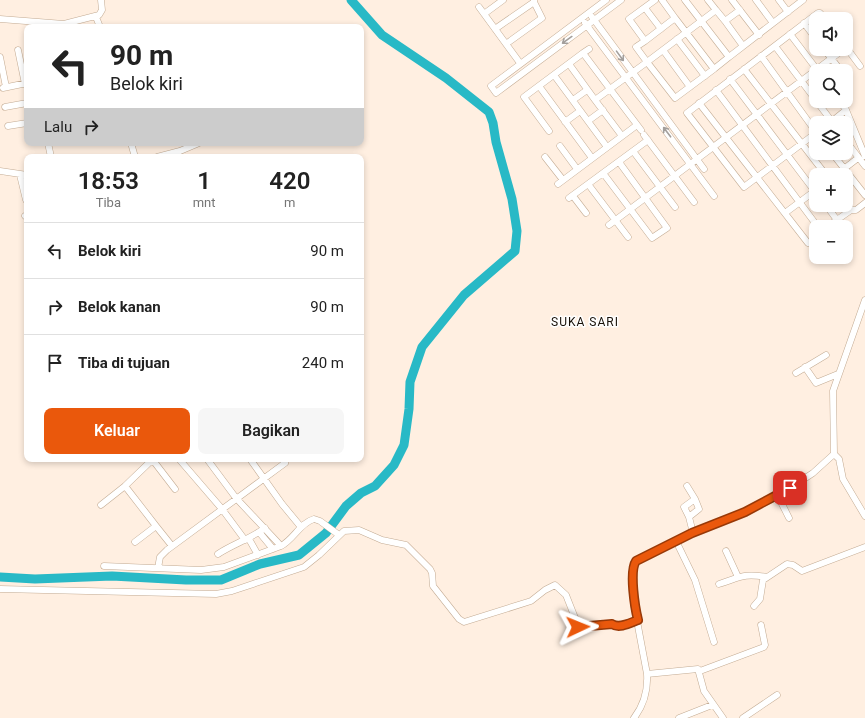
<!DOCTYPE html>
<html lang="id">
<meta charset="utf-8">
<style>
body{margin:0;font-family:Roboto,sans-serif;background:#f6f6f6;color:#222;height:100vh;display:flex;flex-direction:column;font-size:15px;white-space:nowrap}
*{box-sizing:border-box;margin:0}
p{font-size:13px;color:#767676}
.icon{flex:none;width:22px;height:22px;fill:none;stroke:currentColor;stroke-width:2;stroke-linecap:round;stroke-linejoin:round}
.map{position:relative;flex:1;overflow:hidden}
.side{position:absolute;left:24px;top:154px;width:340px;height:308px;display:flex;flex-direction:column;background:#fff;border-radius:8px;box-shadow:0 2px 6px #0003}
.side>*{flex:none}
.banner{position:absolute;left:24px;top:24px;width:340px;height:122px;border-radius:8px;box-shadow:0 2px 6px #0003;background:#fff;color:#222;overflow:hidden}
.buttons{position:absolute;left:809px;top:12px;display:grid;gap:8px}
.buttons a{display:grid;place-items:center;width:44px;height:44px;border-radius:8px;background:#fff;box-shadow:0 2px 6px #0003;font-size:20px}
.pin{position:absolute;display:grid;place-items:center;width:34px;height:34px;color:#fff;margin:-17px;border-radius:8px;box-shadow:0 2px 6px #0006}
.me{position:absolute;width:44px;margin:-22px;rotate:88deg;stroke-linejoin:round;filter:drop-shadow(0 0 3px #0008)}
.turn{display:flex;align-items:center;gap:14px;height:84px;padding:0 20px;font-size:18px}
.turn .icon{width:52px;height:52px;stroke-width:2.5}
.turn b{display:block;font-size:28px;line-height:34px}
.then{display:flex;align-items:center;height:38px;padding:0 20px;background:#0003;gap:8px;font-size:15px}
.eta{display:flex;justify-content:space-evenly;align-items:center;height:68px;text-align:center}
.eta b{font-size:24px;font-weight:600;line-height:28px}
.cta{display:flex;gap:8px;margin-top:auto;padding:8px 20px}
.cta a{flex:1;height:46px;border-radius:8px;background:#ea580c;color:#fff;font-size:16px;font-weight:600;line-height:46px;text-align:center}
.cta a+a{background:#f6f6f6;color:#222}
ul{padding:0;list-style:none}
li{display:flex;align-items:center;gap:12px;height:56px;padding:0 20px;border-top:1px solid #e0e0e0}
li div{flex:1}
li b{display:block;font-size:15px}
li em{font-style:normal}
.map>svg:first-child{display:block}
</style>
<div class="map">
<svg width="865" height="718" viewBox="0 0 865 718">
<rect width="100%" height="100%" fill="#ffefe1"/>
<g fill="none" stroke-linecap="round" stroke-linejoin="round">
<path stroke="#28b9c6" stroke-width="9" d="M 0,577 L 35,579 L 112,576 L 186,580 L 221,580 L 260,564 L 299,555 L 326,533 L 346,506 L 361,493 L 375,486 L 394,465 L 404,445 L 409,409 L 410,382 L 422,347 L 464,295 L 515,251 L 517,231 L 512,199 L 496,142 L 493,123 L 489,112 L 446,78 L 382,35 L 351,0"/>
<g stroke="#c3ab93" stroke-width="7">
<path id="minor" d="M 606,0 L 491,86 L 496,93 L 621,0
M 655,0 L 629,19 L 645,41 L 675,18 L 662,0
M 685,0 L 729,57 L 803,0
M 732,0 L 759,35
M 756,0 L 773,23
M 779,0 L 788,12
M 479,7 L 520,63
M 645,8 L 661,29
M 716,10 L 725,21
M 740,10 L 725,21 L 743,46
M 484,14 L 503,0
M 96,17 L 100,27
M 592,17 L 704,169
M 675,18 L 714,69 L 675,98 L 647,62 L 716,10 L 708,0
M 0,19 L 64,24 L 99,15 L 102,10 L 101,0
M 585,23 L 714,196
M 804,23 L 816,39
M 495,29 L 534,2 L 534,0
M 790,34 L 818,71
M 677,39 L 705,76
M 506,44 L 542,18 L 534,2
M 775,46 L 833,123
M 846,47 L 860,66
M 589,49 L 583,53 L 610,89 L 595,100 L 622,136
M 824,49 L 841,71
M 18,50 L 25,84
M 663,50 L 690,87
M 761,56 L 816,132
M 0,57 L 6,87
M 569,64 L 595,100
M 714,69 L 729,57
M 744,69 L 826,175
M 554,75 L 607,147
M 730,79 L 816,193
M 539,86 L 592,158
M 3,88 L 27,83
M 716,90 L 818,227
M 573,100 L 587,90
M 840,101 L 846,110 L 865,156
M 699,103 L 808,243 L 812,244 L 816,241
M 5,107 L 27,103
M 588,121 L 603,110
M 565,122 L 580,111
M 830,123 L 846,110
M 8,126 L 27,123
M 641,130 L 610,89 L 647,62 L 636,47 L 645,41
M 549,131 L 524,97 L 583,53
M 816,133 L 744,187 L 687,113 L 818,13 L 820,13 L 825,19
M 644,135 L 694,202
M 846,141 L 865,166
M 48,143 L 51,157
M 131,143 L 135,157
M 560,146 L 577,169
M 633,151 L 675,207
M 832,153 L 865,195
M 157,157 L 180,151 L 199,143
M 545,157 L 563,180
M 0,171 L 27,175
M 603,173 L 652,238 L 667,228 L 619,162
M 20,175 L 26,200
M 836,175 L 858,158
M 558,184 L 637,125
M 588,184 L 628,237
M 573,196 L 586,213
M 569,198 L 648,140
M 846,203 L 851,210
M 826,205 L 837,220
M 785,213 L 816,190
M 25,216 L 27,215
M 609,225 L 844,49
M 827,227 L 851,210 L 856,210 L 865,203
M 805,367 L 816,383 L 838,374
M 796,373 L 826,355
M 834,454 L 839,459 L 843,479 L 865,516
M 152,459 L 175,489
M 179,459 L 222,509 L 245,540
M 207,459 L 236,498 L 281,546 C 294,539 300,523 314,519 L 320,521 L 339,535
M 250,459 L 282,504 L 301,527
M 125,486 L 156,526 L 135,542
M 687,486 L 695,499 L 684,507 L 689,517 L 693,533
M 778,496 L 789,518
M 101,505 L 125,486 L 153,459
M 689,517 L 699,509 L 695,499
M 156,526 L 172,546
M 259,532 L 273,549
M 249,539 L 258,555
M 676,541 L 695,580 L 714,642
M 726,551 L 738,577
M 218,554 C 233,544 250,539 265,528
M 104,566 L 201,570 L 224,567 L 281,546
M 158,568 L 160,557 L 167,550 L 285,463
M 719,584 C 741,577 743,573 767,577
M 0,589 L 216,594 L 232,591 L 304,567 L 319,555 L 344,531 L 359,530 L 382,540 L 406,545 L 430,569 L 432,573 L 433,586 L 459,619 L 464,622 L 531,601 L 545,590 L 555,585 L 566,595 L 579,628 L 612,624 C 619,629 630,623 638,620
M 754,606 L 760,599 L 763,580 L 787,564 L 793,565 L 802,571 L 865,547
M 700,671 L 764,647 L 765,645 L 761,625
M 647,674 L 698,669 L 704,691 L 723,718
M 634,718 C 644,705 648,690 647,674 L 634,605 L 634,564 L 640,558 L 693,533 L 745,512 L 778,496 L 813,473 L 834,454 L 833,391 L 865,300
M 679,718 L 712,705
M 743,718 L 777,695"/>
</g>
<use href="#minor" stroke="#fff" stroke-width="6"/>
</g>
<defs><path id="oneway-shaft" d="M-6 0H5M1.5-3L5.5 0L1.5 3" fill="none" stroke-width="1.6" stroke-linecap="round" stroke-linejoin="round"/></defs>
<g stroke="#a39f9c">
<use href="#oneway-shaft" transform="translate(567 40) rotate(144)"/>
<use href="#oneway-shaft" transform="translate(620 56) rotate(54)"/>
<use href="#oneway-shaft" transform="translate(667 132) rotate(-127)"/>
</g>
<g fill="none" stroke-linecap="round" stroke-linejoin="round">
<g stroke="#983908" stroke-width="10">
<path id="route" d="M 578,627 L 612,624 C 619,629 630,623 638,620 C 635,608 629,571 636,561 L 692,533 L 745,512 L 790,488"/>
</g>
<use href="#route" stroke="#ea580c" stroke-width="7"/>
</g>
<g text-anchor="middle" stroke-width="3" stroke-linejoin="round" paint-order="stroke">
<g font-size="12" letter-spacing="1" fill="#181007" stroke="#fff">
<text x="585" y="326">SUKA SARI</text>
</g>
</g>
</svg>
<div class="buttons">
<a><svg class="icon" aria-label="sound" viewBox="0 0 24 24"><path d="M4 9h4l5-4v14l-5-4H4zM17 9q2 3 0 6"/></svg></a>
<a><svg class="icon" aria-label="search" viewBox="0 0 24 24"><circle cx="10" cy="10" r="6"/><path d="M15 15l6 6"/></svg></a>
<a><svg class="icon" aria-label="layers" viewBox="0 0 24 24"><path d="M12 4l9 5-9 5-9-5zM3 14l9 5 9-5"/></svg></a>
<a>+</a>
<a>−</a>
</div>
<div class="pin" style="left:790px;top:488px;background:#d93025"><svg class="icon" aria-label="arrive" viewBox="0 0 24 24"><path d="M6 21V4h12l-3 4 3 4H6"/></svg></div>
<svg class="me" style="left:578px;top:627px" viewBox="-20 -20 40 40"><path d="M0-17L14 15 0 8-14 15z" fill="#ea580c" stroke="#fff" stroke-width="4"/></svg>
<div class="banner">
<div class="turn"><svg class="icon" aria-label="left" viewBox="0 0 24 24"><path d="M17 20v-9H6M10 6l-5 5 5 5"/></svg><div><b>90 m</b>Belok kiri</div></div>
<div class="then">Lalu<svg class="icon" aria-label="right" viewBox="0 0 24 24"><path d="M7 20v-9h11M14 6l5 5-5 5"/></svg></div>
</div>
<section class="side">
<div class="eta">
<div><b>18:53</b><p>Tiba</p></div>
<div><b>1</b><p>mnt</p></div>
<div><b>420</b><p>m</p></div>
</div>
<ul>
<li><svg class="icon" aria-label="left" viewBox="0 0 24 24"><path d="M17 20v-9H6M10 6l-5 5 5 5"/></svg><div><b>Belok kiri</b></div><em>90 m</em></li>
<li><svg class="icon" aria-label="right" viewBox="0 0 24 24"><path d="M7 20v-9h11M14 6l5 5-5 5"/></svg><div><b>Belok kanan</b></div><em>90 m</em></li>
<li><svg class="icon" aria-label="arrive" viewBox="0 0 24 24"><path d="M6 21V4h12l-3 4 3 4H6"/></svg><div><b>Tiba di tujuan</b></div><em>240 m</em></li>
</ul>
<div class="cta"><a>Keluar</a><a>Bagikan</a></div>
</section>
</div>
